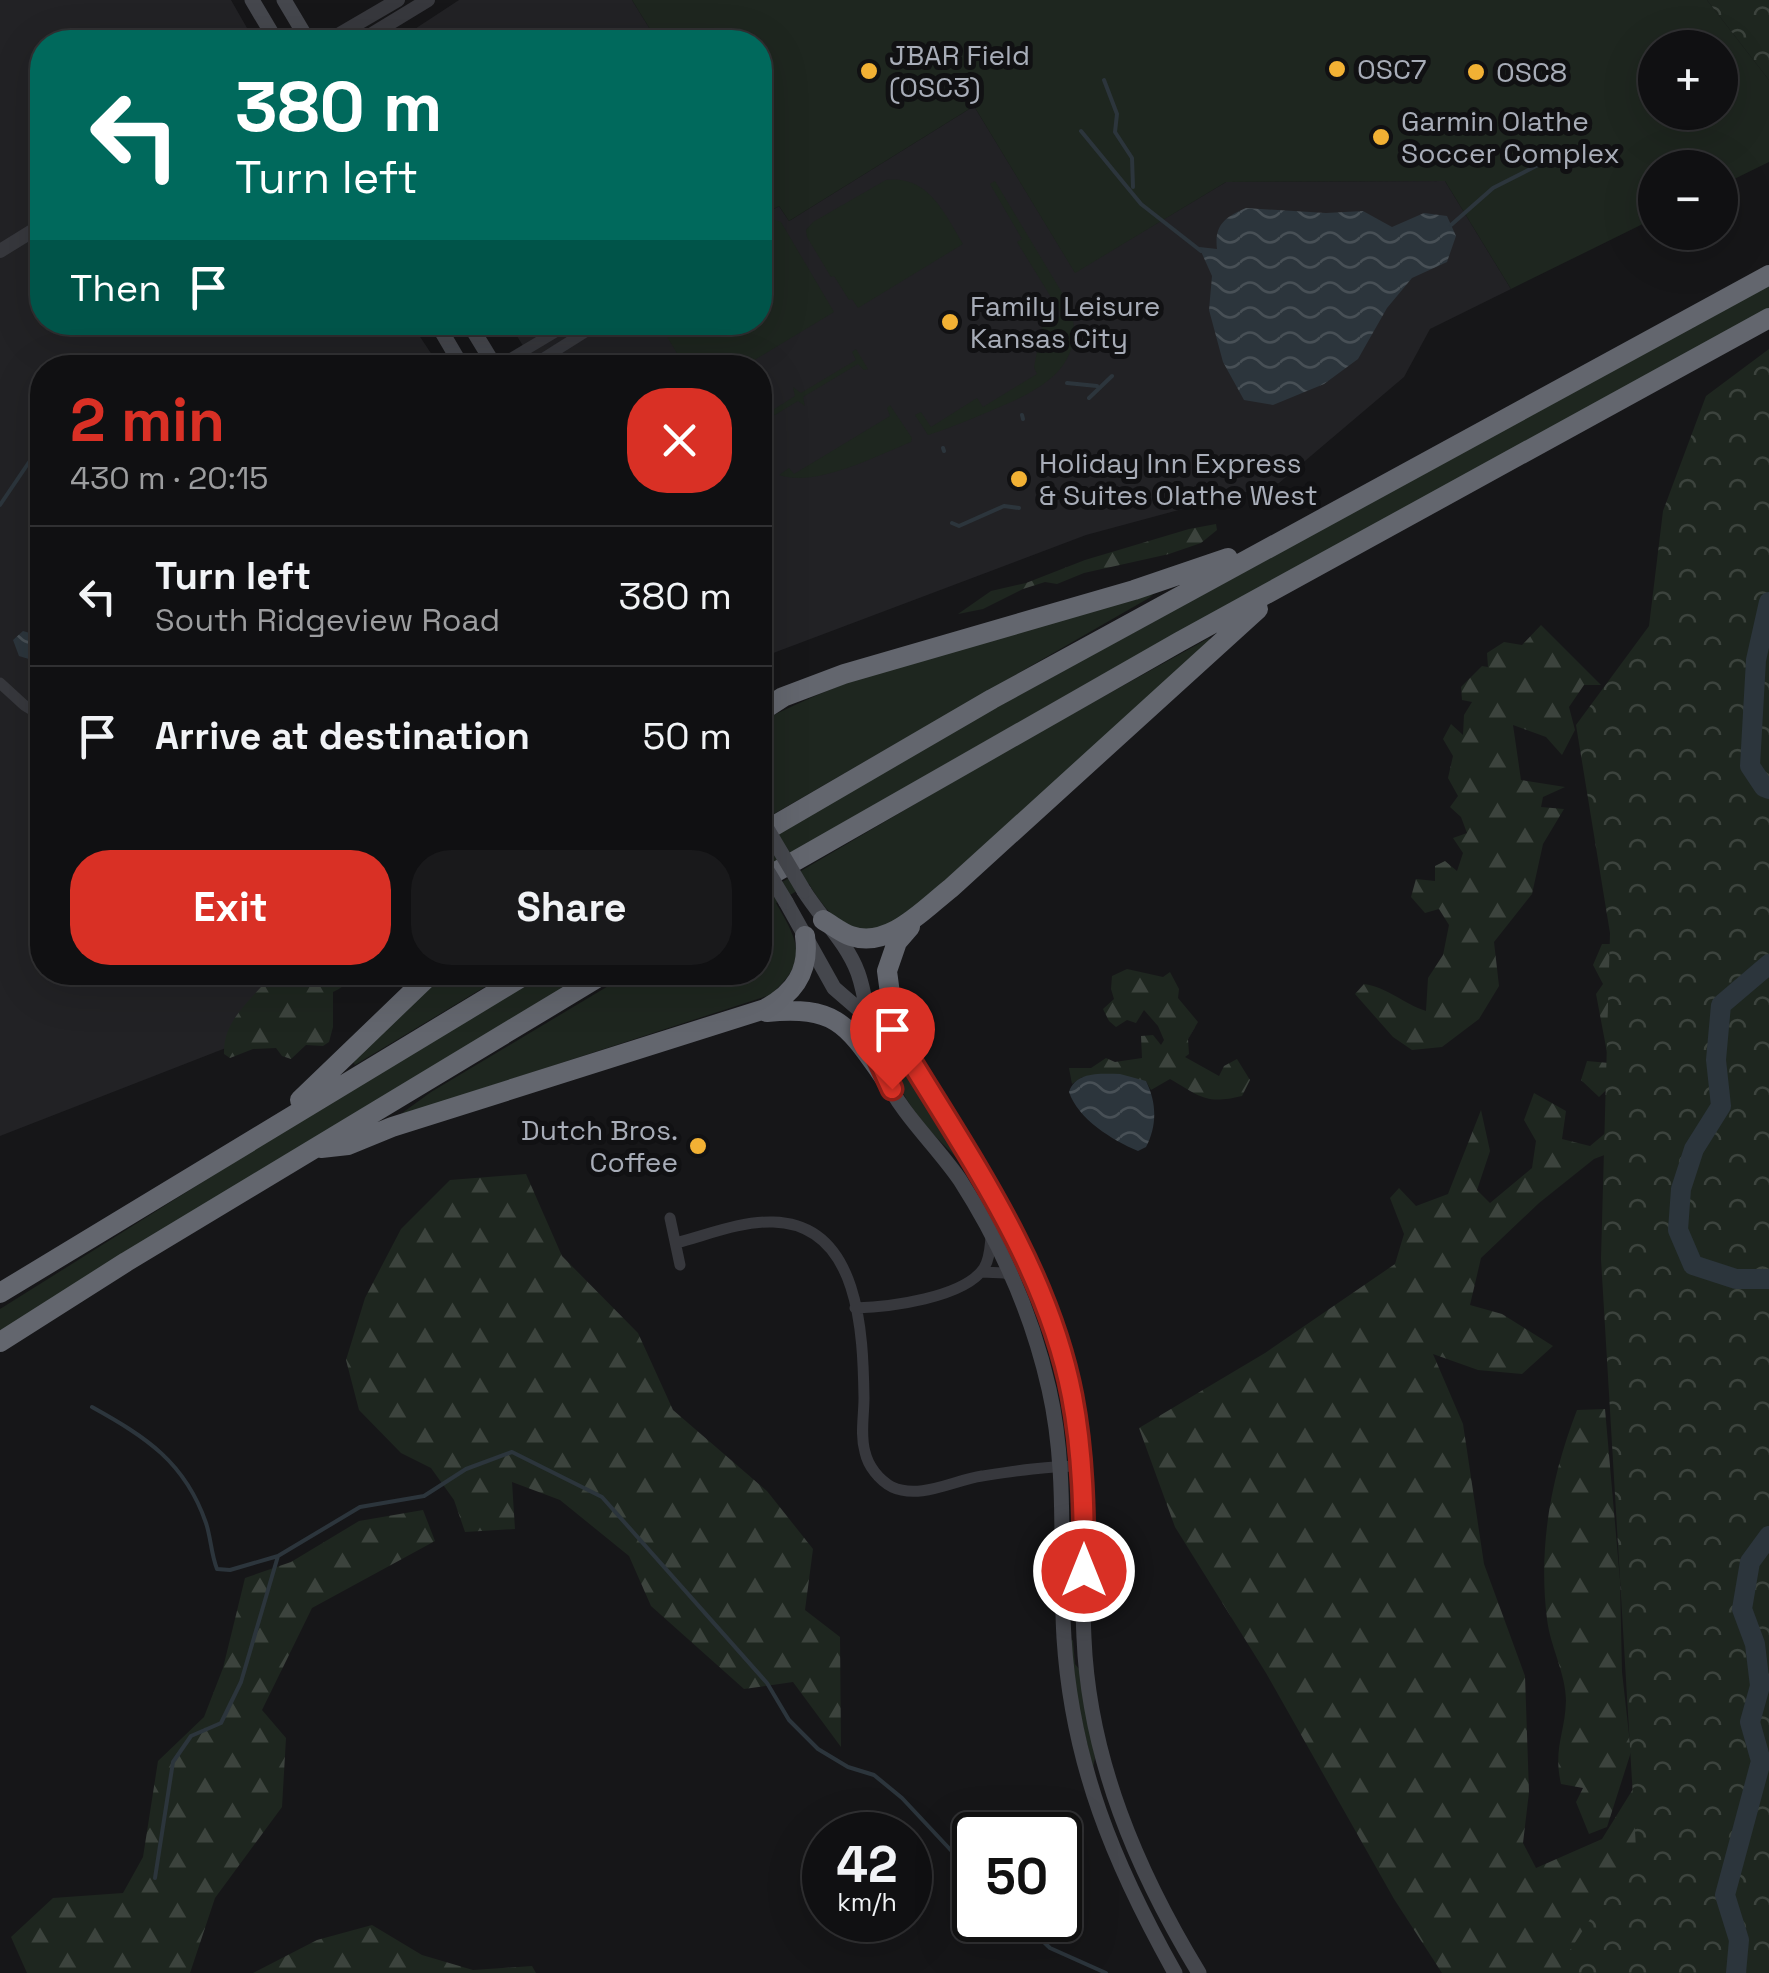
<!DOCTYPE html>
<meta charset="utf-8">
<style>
body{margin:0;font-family:"Space Grotesk",sans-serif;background:#19191b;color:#f1f3f6;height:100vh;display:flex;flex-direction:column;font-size:38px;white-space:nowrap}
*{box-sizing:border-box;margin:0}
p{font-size:32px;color:#9c9d9f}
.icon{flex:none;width:55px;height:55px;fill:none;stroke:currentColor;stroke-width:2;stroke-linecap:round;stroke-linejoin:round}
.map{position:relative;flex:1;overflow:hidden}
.panel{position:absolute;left:30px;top:355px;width:742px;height:630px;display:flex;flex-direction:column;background:#101012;border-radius:40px;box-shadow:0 10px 40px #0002,0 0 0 2px #303032}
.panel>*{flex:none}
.guide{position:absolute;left:30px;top:30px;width:742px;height:305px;border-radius:40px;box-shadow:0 10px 40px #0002,0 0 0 2px #303032;background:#00695c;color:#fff;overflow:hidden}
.controls{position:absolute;left:1638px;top:30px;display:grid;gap:20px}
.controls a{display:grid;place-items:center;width:100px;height:100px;border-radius:50%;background:#101012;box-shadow:0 10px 40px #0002,0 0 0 2px #303032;font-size:50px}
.speed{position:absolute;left:802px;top:1812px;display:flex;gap:20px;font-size:50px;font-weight:700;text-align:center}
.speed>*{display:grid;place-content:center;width:130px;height:130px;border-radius:50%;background:#101012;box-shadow:0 10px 40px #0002,0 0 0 2px #303032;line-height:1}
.speed small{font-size:25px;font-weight:400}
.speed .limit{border:5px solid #111;border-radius:15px;background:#fff;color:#111}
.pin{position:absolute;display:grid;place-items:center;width:85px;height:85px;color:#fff;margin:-102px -42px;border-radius:50% 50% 50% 0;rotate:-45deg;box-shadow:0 0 10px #0007}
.pin .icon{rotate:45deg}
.me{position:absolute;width:110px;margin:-55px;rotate:0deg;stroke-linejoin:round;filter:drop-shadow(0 0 8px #0008)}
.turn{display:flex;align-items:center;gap:35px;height:210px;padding:0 40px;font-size:45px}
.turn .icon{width:130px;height:130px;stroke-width:2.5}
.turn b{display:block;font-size:70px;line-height:85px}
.then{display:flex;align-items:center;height:95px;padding:0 40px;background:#0003;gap:20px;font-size:38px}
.round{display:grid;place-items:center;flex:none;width:105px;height:105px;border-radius:40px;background:#19191b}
.overview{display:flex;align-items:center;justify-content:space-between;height:170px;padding:0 40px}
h1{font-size:60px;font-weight:600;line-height:75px;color:#d93025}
.cta{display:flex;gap:20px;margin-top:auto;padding:20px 40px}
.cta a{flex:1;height:115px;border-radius:40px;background:#d93025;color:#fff;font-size:40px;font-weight:600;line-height:115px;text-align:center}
.cta a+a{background:#19191b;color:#f1f3f6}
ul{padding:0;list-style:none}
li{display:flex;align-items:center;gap:30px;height:140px;padding:0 40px;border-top:2px solid #303032}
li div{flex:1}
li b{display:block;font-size:38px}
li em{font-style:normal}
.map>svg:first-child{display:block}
</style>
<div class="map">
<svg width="1769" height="1973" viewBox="0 0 1769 1973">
<defs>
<pattern id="forest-firs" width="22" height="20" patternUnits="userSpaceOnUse" patternTransform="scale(2.5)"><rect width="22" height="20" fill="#1e261f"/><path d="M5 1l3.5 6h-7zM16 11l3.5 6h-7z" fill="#3c433d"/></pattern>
<pattern id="park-crowns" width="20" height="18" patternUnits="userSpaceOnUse" patternTransform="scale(2.5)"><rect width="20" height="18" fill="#1e261f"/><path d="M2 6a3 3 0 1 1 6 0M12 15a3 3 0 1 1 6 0" fill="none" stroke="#3c433d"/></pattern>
<pattern id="water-waves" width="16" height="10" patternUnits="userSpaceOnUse" patternTransform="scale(2.5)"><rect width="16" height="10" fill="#2c353c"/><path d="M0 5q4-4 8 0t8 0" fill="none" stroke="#485056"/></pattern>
</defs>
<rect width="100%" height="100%" fill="#161618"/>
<path fill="#222225" d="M 0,0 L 231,0 L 255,42 L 42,42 L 42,322 L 411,323 L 440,367 L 42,368 L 42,972 L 296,973 L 318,1012 L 0,1136 Z
M 459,0 L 632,0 L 658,42 L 395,42 Z
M 974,106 L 1075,272 L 1226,182 L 1445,181 L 1511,289 L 1430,329 L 1404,377 L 1279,483 L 1086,535 L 760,658 L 760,368 L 536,367 L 509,323 L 760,322 L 760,210 L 764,215 L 779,206 L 789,221 Z"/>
<path fill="#1e261f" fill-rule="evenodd" d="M 632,0 L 1707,0 L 1769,80 L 1769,162 L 1720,186 L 1720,168 L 1655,168 L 1655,218 L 1511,289 L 1445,181 L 1226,182 L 1075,273 L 974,106 L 789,221 L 779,206 L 763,215 L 760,210 L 760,42 L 658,42 ZM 1655,48 L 1720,48 L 1720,112 L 1655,112 Z
M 886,180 C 928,174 945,214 963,244 L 858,308 L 852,299 L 849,300 L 834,276 L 831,277 L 807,237 L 806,230 L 813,222 Z
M 995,181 L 1070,306 C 1089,369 1036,392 988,412 C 968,420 948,429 928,435 L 915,415 L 921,412 L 931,427 L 977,398 L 983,407 L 1037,374 L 1034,367 L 1042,327 L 1062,315 L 1017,242 L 1022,239 L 990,184 Z
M 772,219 L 781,222 L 834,312 L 743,367 L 685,367 L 659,323 L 760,322 L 760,225 Z
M 1769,285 L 1769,308 L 1084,685 L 760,871 L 760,844 L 935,741 Z
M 856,349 L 868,369 L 864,370 L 858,364 L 803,397 L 805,406 L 798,401 L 760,424 L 760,418 L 795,396 L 793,387 L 801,393 L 856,360 L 852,352 Z
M 890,405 L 912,438 L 911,442 C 876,456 815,488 779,475 L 789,468 L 794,474 L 890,416 L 887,408 Z
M 1154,593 L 1149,598 L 760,822 L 760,723 L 766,719 C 884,659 1025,625 1154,593 Z
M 1209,638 L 1213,643 L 1074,769 L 907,913 C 899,918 888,925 879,928 C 846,937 823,908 809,884 L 776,903 C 799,942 809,962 770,995 L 398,1116 L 431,1092 L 630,973 L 760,972 L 760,895 L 1007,750 Z
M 441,973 L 508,973 L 355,1065 L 352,1061 Z
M 546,973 L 592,973 L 0,1332 L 0,1309 L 314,1112 Z
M 885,1043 L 904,1064 L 969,1169 L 966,1170 C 955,1154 943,1145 929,1130 C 908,1105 891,1076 882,1045 Z
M 1073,1640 L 1075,1664 L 1080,1670 L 1095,1758 L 1093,1768 L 1076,1696 L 1070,1641 Z"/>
<path fill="url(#forest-firs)" d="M 1216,524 L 1217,530 L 1201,543 L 1169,554 L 1084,573 L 1057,584 L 1045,582 L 1023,589 L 983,609 L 958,614 L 991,591 L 1026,583 L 1085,560 L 1189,529 Z
M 1541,625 L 1601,685 L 1584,685 L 1569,707 L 1575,730 L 1562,755 L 1546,737 L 1513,725 L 1521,780 L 1565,787 L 1543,797 L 1541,807 L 1564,809 L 1543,844 L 1532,894 L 1494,942 L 1499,986 L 1479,1019 L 1442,1047 L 1412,1050 L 1393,1037 L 1355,994 L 1364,984 C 1387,987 1404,1004 1426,1011 L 1428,978 L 1443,955 L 1449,925 L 1439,909 L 1425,913 L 1411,897 L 1416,879 L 1435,881 L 1435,866 L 1445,861 L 1457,871 L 1463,853 L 1453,838 L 1467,833 L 1461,817 L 1450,807 L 1458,796 L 1448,778 L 1453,756 L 1443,739 L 1451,724 L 1463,735 L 1464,715 L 1472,702 L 1462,700 L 1461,687 L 1482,666 L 1488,667 L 1487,653 L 1504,642 L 1522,645 Z
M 1611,859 L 1632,860 C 1632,884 1639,895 1660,906 L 1661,988 L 1646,1105 L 1633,1144 L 1594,1159 L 1539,1203 L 1481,1258 L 1470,1305 L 1502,1314 L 1553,1346 L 1522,1374 L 1478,1370 L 1433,1354 L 1463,1424 L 1484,1564 L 1525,1676 L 1529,1792 L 1523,1843 L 1536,1868 L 1602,1839 L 1633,1789 L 1668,1800 L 1669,1863 L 1605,1973 L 1442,1973 L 1394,1899 L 1266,1673 L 1175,1527 L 1139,1428 L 1265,1353 L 1395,1264 L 1404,1234 L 1390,1198 L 1399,1188 L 1416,1206 L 1448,1194 L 1481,1110 L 1490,1151 L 1477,1190 L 1490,1203 L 1532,1168 L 1536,1141 L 1524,1120 L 1534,1093 L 1566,1111 L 1562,1139 L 1590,1146 L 1633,1110 L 1619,1078 L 1599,1097 L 1581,1080 L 1587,1061 L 1609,1063 L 1596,994 L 1603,984 L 1593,965 L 1602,944 L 1623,944 L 1631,905 Z
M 1127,969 L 1163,977 L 1170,972 L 1179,989 L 1178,998 L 1198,1022 L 1188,1039 L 1189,1054 L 1185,1057 L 1219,1076 L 1224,1066 L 1237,1059 L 1250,1080 L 1242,1096 C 1205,1105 1200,1096 1170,1079 L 1151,1090 L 1146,1081 L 1082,1077 L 1072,1084 L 1069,1068 L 1091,1068 L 1106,1058 L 1115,1062 L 1142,1058 L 1141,1036 L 1153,1035 L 1161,1045 L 1164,1040 L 1158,1026 L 1144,1010 L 1136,1023 L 1127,1020 L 1116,1027 L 1109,1021 L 1103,1009 L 1114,999 L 1111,989 L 1112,976 Z
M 267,972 L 367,972 L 367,973 C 353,977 346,986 333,992 L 333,1027 L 329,1042 L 323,1046 L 306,1045 L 291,1059 L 282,1056 L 276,1048 L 253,1049 L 230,1058 L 224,1054 C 223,1025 243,1007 261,987 L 261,978 Z
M 526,1174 L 562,1256 L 638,1333 L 673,1410 L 767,1491 L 813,1549 L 805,1610 L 840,1637 L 841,1747 L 793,1682 L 744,1689 L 651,1606 L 629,1556 L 560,1500 L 512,1482 L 515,1529 L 465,1532 L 454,1500 L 431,1468 L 401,1453 L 359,1410 L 346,1360 L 365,1298 L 401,1229 L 450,1180 Z
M 1605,1409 L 1620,1580 L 1622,1672 L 1631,1752 L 1607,1827 L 1589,1834 L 1576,1802 L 1583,1788 L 1561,1784 C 1553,1748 1565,1734 1566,1701 C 1566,1674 1550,1646 1547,1619 C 1538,1547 1551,1477 1577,1410 Z
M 423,1510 L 435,1541 L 312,1608 L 262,1710 L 286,1738 L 282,1807 L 215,1898 L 190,1973 L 27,1973 L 11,1937 L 53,1898 L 123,1893 L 143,1857 L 158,1761 L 204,1717 L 223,1668 L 245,1578 L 291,1562 L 359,1521 Z
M 372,1925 L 422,1955 L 473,1970 L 532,1966 L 536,1973 L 253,1973 L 317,1940 Z"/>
<path fill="url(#park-crowns)" d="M 1707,0 L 1769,0 L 1769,80 Z
M 1769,349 L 1769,1973 L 1571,1973 L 1565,1958 L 1636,1848 L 1601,1259 L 1610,933 L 1576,725 L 1649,626 L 1663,511 L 1706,396 Z"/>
<path fill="url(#water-waves)" d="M 1246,208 L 1326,213 L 1363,211 L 1392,227 L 1424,213 L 1447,216 L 1456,236 L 1447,262 L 1412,278 L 1387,308 L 1358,359 L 1324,384 L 1273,405 L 1244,400 L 1223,362 L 1209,310 L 1212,276 L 1199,247 L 1217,249 C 1214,225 1225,217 1246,208 Z
M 23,631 L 33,634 L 42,644 L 42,663 L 19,656 L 13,640 Z
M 1120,1074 L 1146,1081 C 1157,1103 1157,1126 1146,1147 L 1138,1151 C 1112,1140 1078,1119 1069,1092 C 1076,1071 1101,1074 1120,1074 Z"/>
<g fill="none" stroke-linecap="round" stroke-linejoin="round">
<path stroke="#2c353c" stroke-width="4" d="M 1104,80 L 1117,114 L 1115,132 L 1132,158 L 1133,187
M 1081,131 L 1141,204 L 1201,251
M 1451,225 L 1493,188 L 1538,165
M 1067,383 L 1097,386
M 1089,398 L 1112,376
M 1022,415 L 1023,419
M 943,448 L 944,451
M 0,505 L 42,443
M 952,523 L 959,526 L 1004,506 L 1019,508
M 92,1407 C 146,1437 185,1462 206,1523 C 211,1538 211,1554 217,1569 L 230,1570 L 278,1556 L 360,1507 L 424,1496 L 466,1469 L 512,1452 L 602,1497 L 767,1683 L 789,1720 L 818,1749 L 848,1767 L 874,1775 L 902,1798 L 975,1876
M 155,1878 L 173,1762 L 191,1736 L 221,1723 L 241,1682 L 278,1556
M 1021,1920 L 1050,1948 L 1106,1973"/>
<path stroke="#2c353c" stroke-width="20" d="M 1769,602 L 1756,660 L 1750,766 L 1764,787 L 1769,789
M 1769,964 L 1721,1005 L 1716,1060 L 1721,1106 L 1694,1149 L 1681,1189 L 1678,1230 L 1693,1265 L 1736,1279 L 1769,1279
M 1736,1973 L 1739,1940 L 1725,1895 L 1761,1761 L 1750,1722 L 1760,1686 L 1755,1644 L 1742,1609 L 1750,1562 L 1769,1536"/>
<path stroke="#37383d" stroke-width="11" d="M 495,368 L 572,322
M 528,368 L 601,322
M 0,683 L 24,705 L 42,716
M 670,1218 L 680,1265
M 676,1243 C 707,1235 741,1221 773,1222 C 860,1224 863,1334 864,1398 C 864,1416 860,1435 865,1452 C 868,1466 879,1480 892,1487 C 920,1500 954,1480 982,1476 C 1015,1471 1047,1466 1081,1466
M 981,1272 L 1005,1273 L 1013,1278
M 855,1308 C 889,1307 964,1298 984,1268 C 990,1258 990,1247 991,1237"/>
<path stroke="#37383d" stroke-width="14" d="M 326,42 L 398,0
M 359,42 L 428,0
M 0,251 L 42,225"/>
<path stroke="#45474d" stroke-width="15" d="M 252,0 L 277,42
M 284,0 L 309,42
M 436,322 L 463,368
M 468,322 L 496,368
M 804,891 C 821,918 847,943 858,973 C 870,1007 868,1044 884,1076 C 902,1115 936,1145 960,1180 C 1001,1244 1032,1314 1049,1389 C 1068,1472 1059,1554 1064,1638 C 1072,1764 1114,1864 1175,1973
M 786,902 L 834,988 L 894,1040 L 911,1061 C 977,1166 1047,1272 1071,1395 C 1087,1476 1080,1557 1084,1638 C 1089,1759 1137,1871 1199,1973"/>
<path stroke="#63666e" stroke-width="20" d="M 760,712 L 783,697 L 844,674 L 1134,590 L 1228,558
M 760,834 L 992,699 L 1769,275
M 760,881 L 1179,642 L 1769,318
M 823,920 C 832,925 842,933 851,936 C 889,949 924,909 951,888 L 1258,609
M 910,927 L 897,942 L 887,971 L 891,1001 L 905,1030 L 911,1061
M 767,1012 C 836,1006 846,1023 884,1077
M 300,1100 L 433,972
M 321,1148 L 348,1145 L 392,1127 L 765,1009 C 795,993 810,971 805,936
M 0,1293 L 530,972
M 0,1342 L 126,1262 L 607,972"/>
<path stroke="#45474d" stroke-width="15" d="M 760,817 L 804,891
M 760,859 L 786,902"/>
</g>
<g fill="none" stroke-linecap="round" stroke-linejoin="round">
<g stroke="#8d1f18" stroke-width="25">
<path id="route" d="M 892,1089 L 875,1052 L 868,1019 L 894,1040 L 911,1061 C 976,1167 1048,1272 1072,1396 C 1083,1454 1084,1513 1084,1571"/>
</g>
<use href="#route" stroke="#d93025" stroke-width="18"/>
</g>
<g fill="#f2b134" stroke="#111113" stroke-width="4">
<circle cx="1337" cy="69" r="10"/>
<circle cx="869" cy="71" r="10"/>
<circle cx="1476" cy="72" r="10"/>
<circle cx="1381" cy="137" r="10"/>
<circle cx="950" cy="322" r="10"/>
<circle cx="1019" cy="479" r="10"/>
<circle cx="698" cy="1146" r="10"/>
</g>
<g text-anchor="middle" stroke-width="10" stroke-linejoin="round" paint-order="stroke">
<g font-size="28" fill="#a8adb8" stroke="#111113" text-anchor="start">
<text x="889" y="65">JBAR Field<tspan x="889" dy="32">(OSC3)</tspan></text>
<text x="1357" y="79">OSC7</text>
<text x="1496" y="82">OSC8</text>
<text x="1401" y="131">Garmin Olathe<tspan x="1401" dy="32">Soccer Complex</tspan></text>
<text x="970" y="316">Family Leisure<tspan x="970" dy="32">Kansas City</tspan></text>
<text x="1039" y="473">Holiday Inn Express<tspan x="1039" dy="32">&amp; Suites Olathe West</tspan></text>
<text x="678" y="1140" text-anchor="end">Dutch Bros.<tspan x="678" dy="32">Coffee</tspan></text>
</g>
</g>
</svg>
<div class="controls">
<a>+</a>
<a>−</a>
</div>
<div class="speed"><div>42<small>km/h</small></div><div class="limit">50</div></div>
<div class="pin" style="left:892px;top:1089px;background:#d93025"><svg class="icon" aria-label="arrive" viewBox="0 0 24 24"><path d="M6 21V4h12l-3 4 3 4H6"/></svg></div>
<svg class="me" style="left:1084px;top:1571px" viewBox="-20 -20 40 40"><circle r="17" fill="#d93025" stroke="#fff" stroke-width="3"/><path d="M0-11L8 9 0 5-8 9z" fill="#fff"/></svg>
<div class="guide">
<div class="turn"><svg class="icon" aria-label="left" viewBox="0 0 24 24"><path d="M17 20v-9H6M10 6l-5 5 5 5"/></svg><div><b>380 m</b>Turn left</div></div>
<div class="then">Then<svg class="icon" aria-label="arrive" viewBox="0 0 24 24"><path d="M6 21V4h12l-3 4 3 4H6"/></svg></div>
</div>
<section class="panel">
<div class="overview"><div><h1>2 min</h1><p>430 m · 20:15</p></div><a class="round" style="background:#d93025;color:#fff"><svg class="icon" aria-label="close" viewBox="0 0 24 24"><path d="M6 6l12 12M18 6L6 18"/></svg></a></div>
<ul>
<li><svg class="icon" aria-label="left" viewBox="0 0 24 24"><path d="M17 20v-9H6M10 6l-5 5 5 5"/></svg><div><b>Turn left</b><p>South Ridgeview Road</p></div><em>380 m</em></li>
<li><svg class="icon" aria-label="arrive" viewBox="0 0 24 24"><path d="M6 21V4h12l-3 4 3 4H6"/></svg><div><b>Arrive at destination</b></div><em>50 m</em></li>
</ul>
<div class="cta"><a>Exit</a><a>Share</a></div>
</section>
</div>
